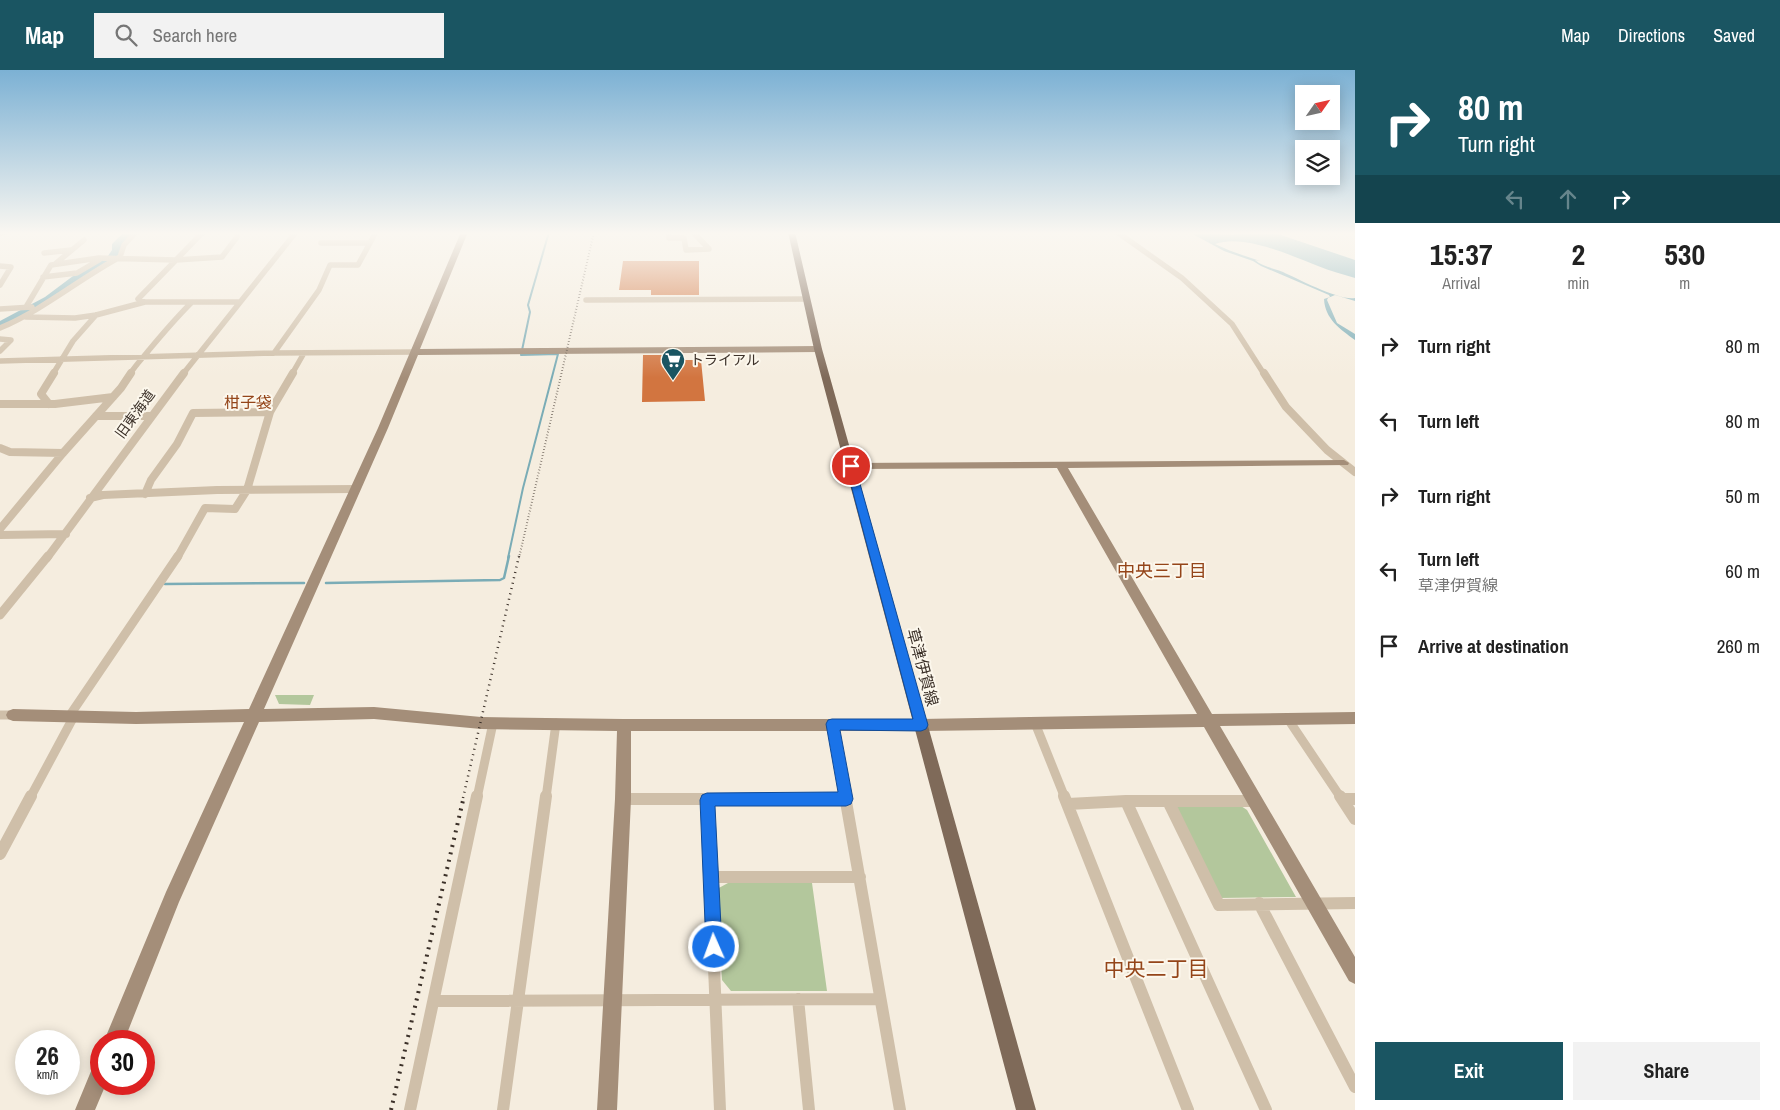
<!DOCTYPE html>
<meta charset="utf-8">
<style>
body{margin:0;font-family:"Archivo Narrow","Noto Sans JP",sans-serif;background:#f2f2f2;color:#222;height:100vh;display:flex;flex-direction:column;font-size:19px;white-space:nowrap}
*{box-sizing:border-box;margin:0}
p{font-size:16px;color:#767676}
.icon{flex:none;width:28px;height:28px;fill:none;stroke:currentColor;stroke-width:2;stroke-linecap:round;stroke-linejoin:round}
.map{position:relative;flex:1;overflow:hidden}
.side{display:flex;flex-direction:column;background:#fff;width:425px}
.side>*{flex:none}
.banner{background:#1a5562;color:#fff;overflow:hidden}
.needle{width:32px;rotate:56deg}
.fabs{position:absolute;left:1295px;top:15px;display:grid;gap:10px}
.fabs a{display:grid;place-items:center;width:45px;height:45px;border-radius:0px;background:#fff;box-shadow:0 2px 12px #0003;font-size:25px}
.speed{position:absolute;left:15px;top:960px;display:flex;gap:10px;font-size:25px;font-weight:700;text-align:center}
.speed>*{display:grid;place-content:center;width:65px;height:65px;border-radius:50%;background:#fff;box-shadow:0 2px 12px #0003;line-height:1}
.speed small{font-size:12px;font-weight:400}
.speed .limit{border:8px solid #d22;background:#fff;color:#111}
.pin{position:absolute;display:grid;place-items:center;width:42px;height:42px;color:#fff;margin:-21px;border:2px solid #fff;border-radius:50%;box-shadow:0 1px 5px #0007}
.me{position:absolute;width:55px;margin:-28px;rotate:358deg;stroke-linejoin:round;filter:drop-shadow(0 0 4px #0008)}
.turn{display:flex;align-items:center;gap:18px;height:105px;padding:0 20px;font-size:22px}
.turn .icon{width:65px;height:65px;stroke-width:2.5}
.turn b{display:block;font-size:35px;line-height:42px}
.lanes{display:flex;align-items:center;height:48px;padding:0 20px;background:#0003;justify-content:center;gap:25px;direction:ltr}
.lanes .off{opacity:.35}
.eta{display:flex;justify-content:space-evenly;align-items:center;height:85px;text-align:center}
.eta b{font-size:30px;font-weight:800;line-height:35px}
.primary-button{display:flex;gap:10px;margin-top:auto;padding:10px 20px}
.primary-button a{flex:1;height:58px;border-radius:0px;background:#1a5562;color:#fff;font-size:20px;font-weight:800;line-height:58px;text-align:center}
.primary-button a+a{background:#f2f2f2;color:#222}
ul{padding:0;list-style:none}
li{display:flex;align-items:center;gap:15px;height:75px;padding:0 20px}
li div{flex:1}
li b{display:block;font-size:19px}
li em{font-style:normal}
header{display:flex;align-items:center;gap:30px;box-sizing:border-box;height:70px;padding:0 25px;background:#1a5562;color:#fff}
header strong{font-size:24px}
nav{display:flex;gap:28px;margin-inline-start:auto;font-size:18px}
.search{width:350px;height:45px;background:#f2f2f2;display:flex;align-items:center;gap:12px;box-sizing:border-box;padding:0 18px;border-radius:0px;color:#767676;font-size:19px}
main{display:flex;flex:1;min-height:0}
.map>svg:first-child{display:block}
</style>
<header>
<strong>Map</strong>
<div class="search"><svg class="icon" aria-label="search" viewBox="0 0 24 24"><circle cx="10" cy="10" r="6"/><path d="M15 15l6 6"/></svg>Search here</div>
<nav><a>Map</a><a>Directions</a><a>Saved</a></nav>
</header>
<main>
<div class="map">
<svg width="1355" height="1040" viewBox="0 0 1355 1040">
<rect width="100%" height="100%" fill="#f5eddf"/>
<path fill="#b3c79c" d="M 275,625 L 314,625 L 310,635 L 279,634 Z
M 1241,736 L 1247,740 L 1296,827 L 1219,828 L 1176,737 Z
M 728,813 L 812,813 L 827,921 L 731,921 L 722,910 L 717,819 Z"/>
<path fill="#7aacb6" d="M 1189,162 L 1233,165 L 1242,162 L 1272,162 L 1355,190 L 1355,208 C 1343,204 1330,201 1318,196 C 1290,185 1244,164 1215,174 C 1229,181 1245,186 1260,191 L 1255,190 C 1263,197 1273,198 1283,202 C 1298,209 1340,231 1355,228 L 1355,231 L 1335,225 L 1328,228 L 1327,230 L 1337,253 L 1355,264 L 1355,270 C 1340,259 1325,249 1324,229 L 1330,227 L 1329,225 L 1261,196 L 1253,191 L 1224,181 Z"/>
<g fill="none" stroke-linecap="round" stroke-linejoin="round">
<path stroke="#7aacb6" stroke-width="2" d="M 508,488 L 523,418 L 558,284 L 521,285 L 530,242 L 528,235 L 549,162"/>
<path stroke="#7aacb6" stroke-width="2.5" d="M 326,513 L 500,510 L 504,508 L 509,486
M 165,514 L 304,513"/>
<path fill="#7aacb6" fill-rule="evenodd" d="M 124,162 L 133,162 L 122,175 L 122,180 L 115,190 L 85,207 L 53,231 L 0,258 L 0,251 L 45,227 L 77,203 L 108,186 L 112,180 L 112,174 Z"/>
</g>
<path fill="#d27540" d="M 623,191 L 699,191 L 699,225 L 651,225 L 651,220 L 619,220 Z
M 643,285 L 670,285 L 670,290 L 701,290 L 705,331 L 642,332 Z"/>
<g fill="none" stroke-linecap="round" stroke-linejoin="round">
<path stroke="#cfbfa9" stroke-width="5.5" d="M 669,162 L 669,168 L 684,168 L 686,180 L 709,179 L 693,162
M 1117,162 L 1182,208 L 1232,254 L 1264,304
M 0,163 L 5,162
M 321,173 L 370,173
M 44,183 L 71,180
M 176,190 L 222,187 L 237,167
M 176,190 L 203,162
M 55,194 L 84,170
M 0,196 L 11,197 L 0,215
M 43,207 L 77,203 L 99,190
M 586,230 L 806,229
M 26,237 L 51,195 L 99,188 L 176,190 L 138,229 L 145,232
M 0,239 L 32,237
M 26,247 L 75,248 L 96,245 L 145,232 L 239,232
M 0,258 C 43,240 79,209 120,187 L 124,175 L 136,162
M 0,269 L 11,270 L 0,281
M 274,283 L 319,220 L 330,195 L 358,195 L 376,162
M 0,291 L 274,283 L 415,282
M 53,304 L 73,271 L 96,245
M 130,304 C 137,293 142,289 149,280 C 164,262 175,249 191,233
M 183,304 L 296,162
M 292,304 L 304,283"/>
<path stroke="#cfbfa9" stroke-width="8" d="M 1264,303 L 1286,337 L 1327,380 L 1355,402
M 0,334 L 55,334 L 113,327
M 49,334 L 41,324 L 54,303
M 96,346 L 151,346
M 0,378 L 10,382 L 63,383
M 145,424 L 151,410 L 177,374 L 193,343 L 270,342
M 90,428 L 103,425 L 217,420 L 356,419
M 0,459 L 63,383 L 121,318 L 131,303
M 0,465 L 66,464
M 47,488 L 184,303
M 177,488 L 205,438 L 235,439 L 247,420 L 270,342 L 293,303"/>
<path stroke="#cfbfa9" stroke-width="9" d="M 0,545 L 48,486
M 0,645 L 13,645
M 68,648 L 178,486
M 1288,649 L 1341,728
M 1035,653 L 1065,728
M 833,655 L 846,728
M 30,728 L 73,648
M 477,728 L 493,653
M 546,728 L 556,653"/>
<path stroke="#cfbfa9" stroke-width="12" d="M 845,726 L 900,1040
M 1064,726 L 1188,1040
M 1340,726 L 1355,749
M 623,729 L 846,729
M 1342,729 L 1355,729
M 707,730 L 720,1040
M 1126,731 L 1266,1040
M 1168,731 L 1219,835 L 1355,833
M 1068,734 L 1126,731 L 1254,731
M 0,784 L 31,726
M 712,807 L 860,807
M 1259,833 L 1355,1017
M 798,929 L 809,1040
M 434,931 L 880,929
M 410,1040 L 477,726
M 503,1040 L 546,726"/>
<path fill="#a48e79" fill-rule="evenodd" d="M 461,162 L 468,162 L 420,279 L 818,276 L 822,279 L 818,282 L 418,285 L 388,358 L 264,639 L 374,637 L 481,647 L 623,649 L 921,649 L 1197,644 L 1057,398 L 851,399 L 846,396 L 851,393 L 1344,390 L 1349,393 L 1348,395 L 1068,398 L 1212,644 L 1355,642 L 1355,654 L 1220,656 L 1355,887 L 1355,914 L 1349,911 L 1204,657 L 921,661 L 631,661 L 631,729 L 617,1040 L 597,1040 L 615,729 L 617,661 L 481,659 L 374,649 L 259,652 L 179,832 L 124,971 L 104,971 L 166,822 L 244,652 L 136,654 L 13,651 L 8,649 L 6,645 L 8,641 L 13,639 L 136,642 L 249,639 L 378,358 Z
M 101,991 L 101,1014 L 106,1014 L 95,1040 L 75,1040 L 94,994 Z"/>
<path fill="#7f6a59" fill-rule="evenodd" d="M 788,162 L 795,162 L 822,279 L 1036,1040 L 1016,1040 L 814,279 Z"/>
<path stroke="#3c3129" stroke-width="2" stroke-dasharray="0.5 2.5" stroke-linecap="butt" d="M 519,488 L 594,162"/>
<path stroke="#3c3129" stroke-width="2.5" stroke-dasharray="1 4.5" stroke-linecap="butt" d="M 463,728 L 519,486"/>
<path stroke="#3c3129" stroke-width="4" stroke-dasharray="2 5.5" stroke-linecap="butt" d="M 391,1040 L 464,726"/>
</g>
<linearGradient id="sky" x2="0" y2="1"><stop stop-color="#7cb1d4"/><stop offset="0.53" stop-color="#faf7f1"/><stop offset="1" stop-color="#faf7f1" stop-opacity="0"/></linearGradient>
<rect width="1355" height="308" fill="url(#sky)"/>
<path fill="#1a73e8" stroke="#114b97" d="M 847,393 L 854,393 L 855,396 L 928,655 L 926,659 L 921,661 L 840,660 L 853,729 L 851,734 L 846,736 L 715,736 L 722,877 L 720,883 L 714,885 L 708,883 L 706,877 L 700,730 L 702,725 L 707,723 L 838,722 L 826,654 L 828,650 L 832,649 L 913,649 L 846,396 Z"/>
<defs>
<g id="supermarket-pin" transform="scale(1.25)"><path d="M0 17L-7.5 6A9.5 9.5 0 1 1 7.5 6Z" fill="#1a5562" stroke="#fcf7ec"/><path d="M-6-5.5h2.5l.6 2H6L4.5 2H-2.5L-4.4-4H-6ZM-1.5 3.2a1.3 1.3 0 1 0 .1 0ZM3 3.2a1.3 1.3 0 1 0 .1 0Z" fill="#fff"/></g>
</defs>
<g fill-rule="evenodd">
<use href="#supermarket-pin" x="673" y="290"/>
</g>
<g text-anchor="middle" stroke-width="4" stroke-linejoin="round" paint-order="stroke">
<g font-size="14" fill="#3c3129" stroke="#fcf7ec" text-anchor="start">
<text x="690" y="295">トライアル</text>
</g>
<g font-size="14" fill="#3c3129" stroke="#fcf7ec">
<text transform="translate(135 344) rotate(-54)" y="5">旧東海道</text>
</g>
<g font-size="16" fill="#944519" stroke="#fcf7ec">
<text x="248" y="338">柑子袋</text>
</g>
<g font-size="16" fill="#3c3129" stroke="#fcf7ec">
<text transform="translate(923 597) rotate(75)" y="6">草津伊賀線</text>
</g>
<g font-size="18" fill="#944519" stroke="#fcf7ec">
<text x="1162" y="507">中央三丁目</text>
</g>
<g font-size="21" fill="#944519" stroke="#fcf7ec">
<text x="1156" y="906">中央二丁目</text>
</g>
</g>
</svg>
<div class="fabs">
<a><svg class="needle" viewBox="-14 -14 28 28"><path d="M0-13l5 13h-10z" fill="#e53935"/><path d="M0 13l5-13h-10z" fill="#767676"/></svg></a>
<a><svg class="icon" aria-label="layers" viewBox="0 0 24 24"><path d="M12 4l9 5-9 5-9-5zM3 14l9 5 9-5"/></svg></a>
</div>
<div class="speed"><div>26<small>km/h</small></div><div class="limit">30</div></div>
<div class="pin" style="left:851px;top:396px;background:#d93025"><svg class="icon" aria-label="arrive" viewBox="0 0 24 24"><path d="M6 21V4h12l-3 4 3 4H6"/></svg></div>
<svg class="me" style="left:714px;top:877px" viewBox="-20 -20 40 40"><circle r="17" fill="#1a73e8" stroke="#fff" stroke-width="3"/><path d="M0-11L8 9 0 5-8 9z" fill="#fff"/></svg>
</div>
<section class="side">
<div class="banner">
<div class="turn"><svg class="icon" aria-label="right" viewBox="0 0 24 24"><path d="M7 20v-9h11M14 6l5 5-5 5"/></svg><div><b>80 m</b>Turn right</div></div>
<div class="lanes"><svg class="icon off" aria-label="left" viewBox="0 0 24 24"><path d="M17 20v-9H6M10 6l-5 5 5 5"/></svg><svg class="icon off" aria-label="ahead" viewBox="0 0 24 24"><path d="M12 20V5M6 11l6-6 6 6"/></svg><svg class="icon" aria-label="right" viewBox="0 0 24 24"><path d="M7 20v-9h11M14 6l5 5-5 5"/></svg></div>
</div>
<div class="eta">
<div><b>15:37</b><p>Arrival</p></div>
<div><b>2</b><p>min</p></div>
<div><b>530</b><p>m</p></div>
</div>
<ul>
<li><svg class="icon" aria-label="right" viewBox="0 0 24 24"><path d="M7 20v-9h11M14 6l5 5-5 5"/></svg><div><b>Turn right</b></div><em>80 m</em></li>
<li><svg class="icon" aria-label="left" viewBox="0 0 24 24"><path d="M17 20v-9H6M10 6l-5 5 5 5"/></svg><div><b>Turn left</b></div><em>80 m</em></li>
<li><svg class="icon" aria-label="right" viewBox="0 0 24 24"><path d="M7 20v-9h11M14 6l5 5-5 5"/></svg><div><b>Turn right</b></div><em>50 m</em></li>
<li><svg class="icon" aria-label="left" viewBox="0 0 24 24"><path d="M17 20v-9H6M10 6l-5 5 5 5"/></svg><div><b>Turn left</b><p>草津伊賀線</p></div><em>60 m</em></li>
<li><svg class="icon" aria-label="arrive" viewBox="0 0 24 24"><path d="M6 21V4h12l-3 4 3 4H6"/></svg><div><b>Arrive at destination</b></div><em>260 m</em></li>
</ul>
<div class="primary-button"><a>Exit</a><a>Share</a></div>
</section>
</main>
